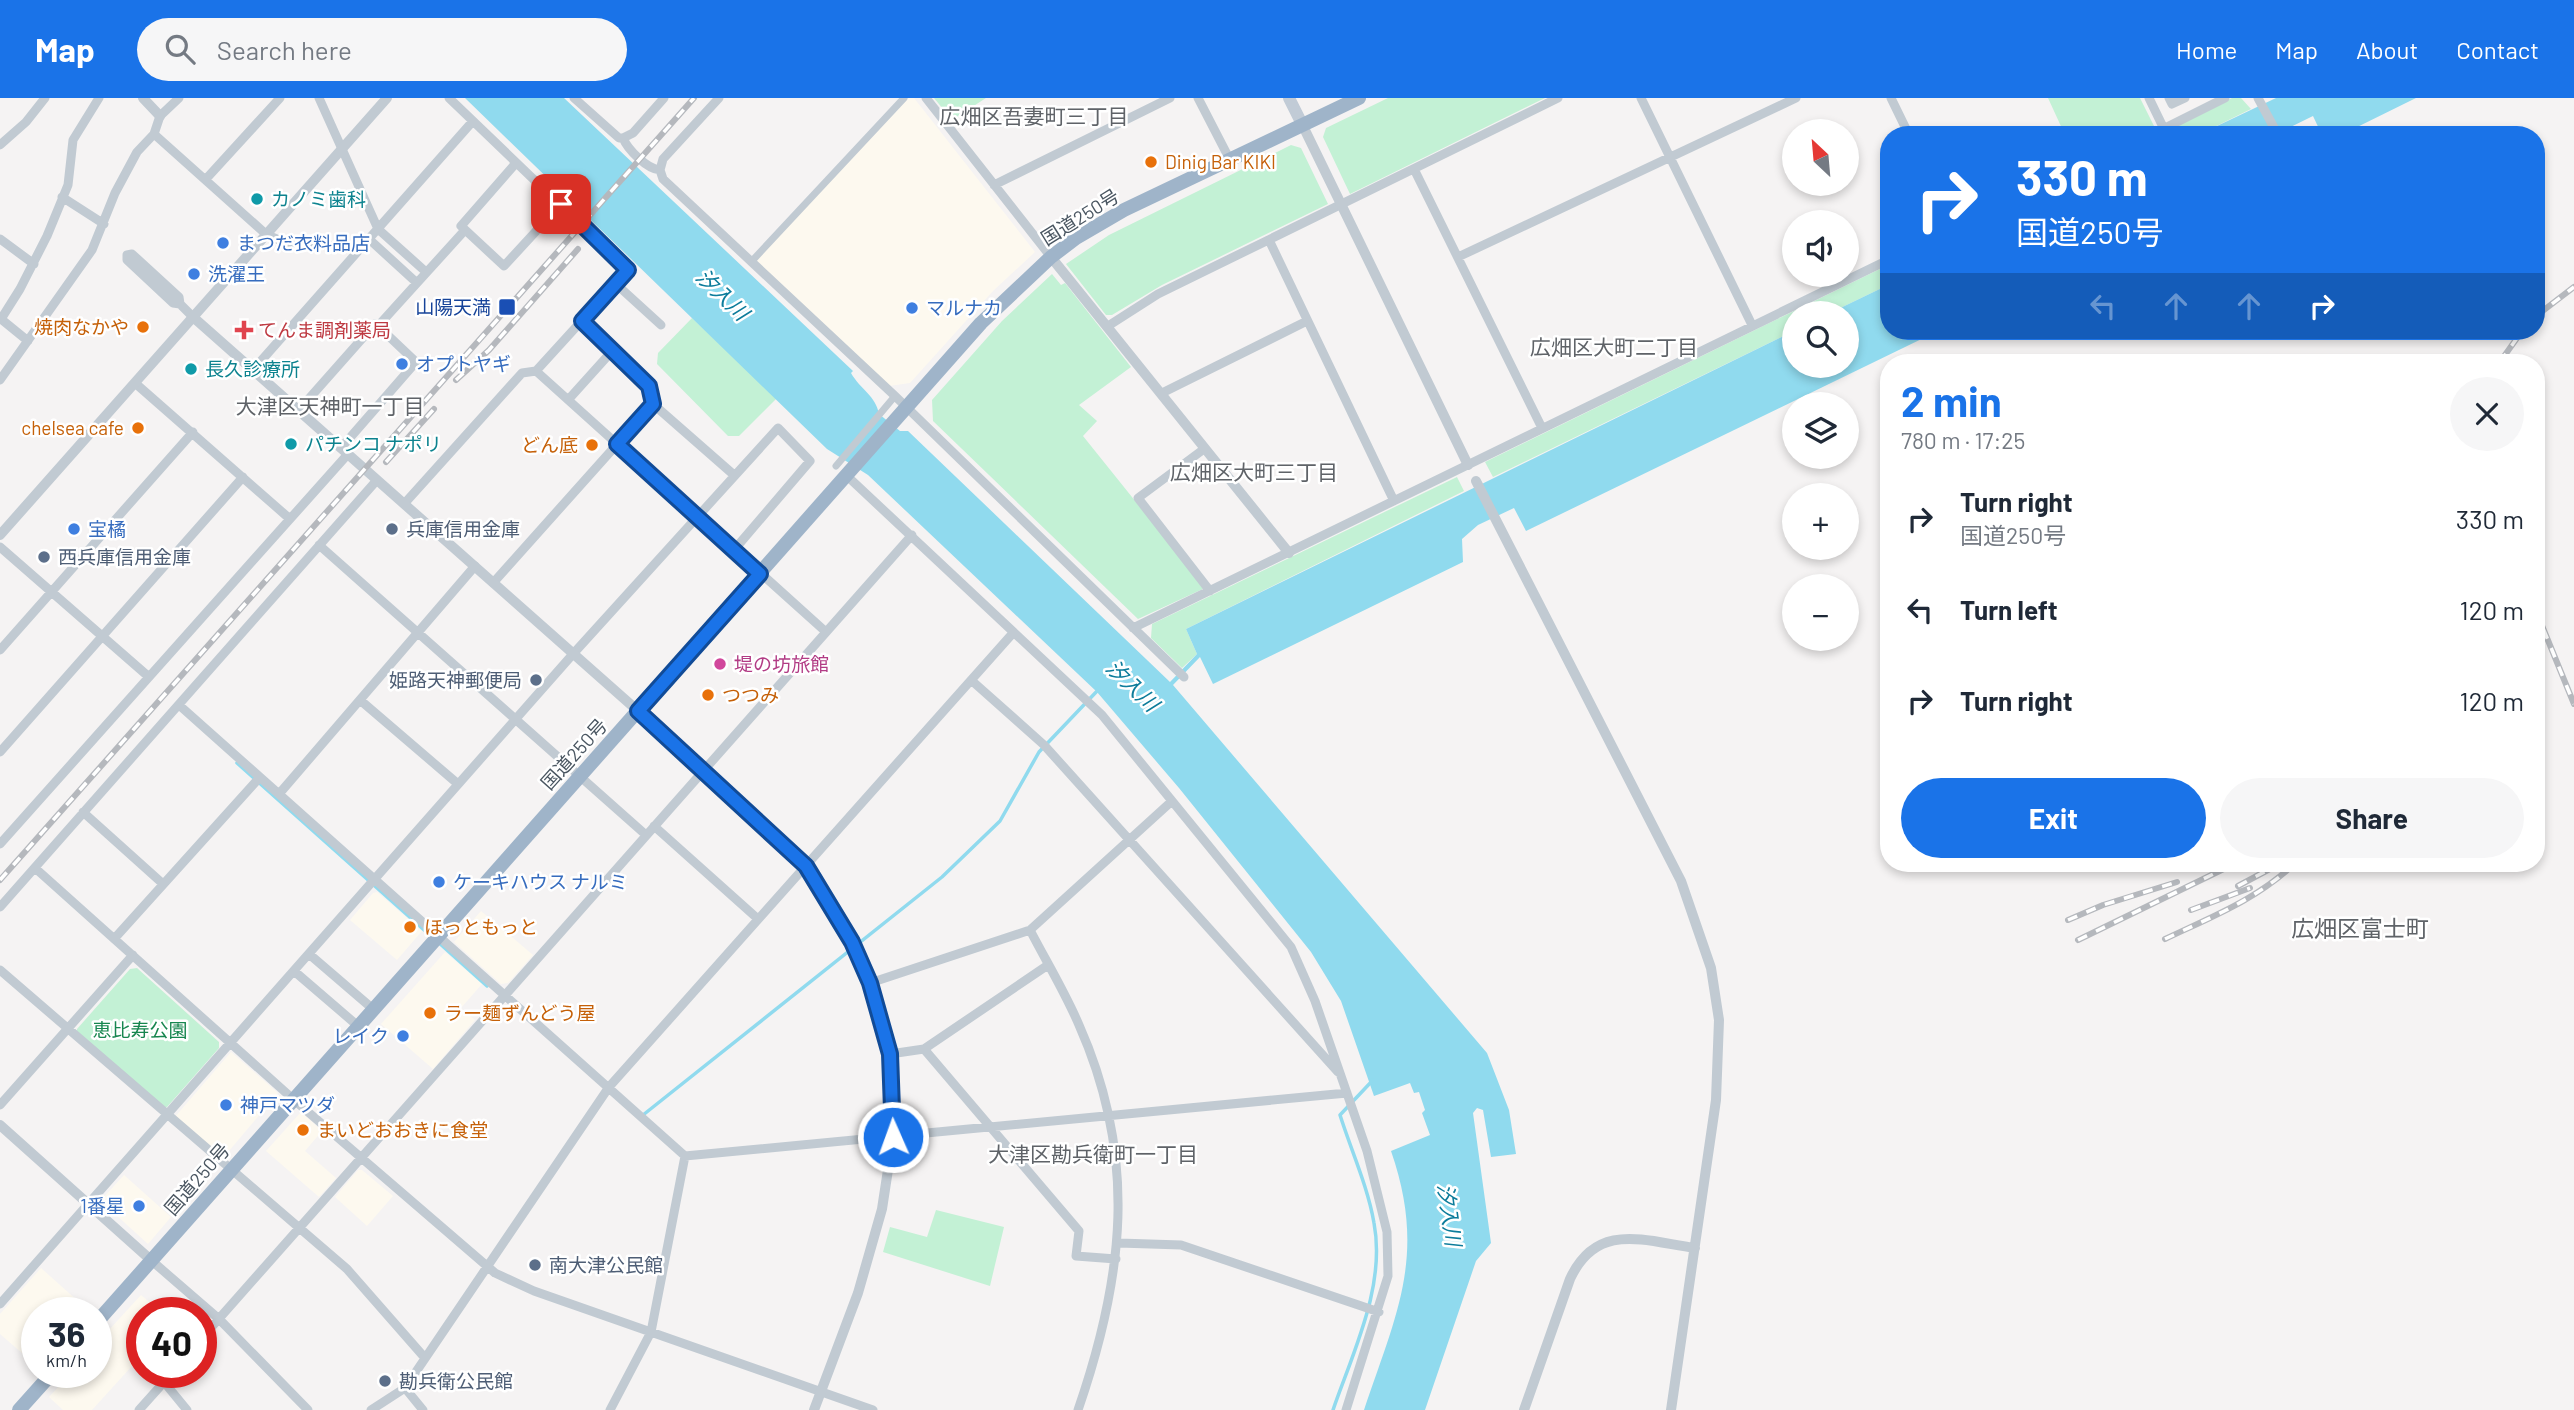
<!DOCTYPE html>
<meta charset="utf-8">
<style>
body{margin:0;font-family:Barlow,"Noto Sans JP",sans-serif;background:#f6f6f7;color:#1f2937;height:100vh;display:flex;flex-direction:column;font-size:26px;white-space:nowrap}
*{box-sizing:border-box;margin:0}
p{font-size:23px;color:#747a83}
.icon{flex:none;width:38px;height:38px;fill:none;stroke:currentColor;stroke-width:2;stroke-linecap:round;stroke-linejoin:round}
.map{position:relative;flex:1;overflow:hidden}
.drawer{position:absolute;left:1880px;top:256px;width:665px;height:518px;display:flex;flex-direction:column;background:#fff;border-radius:28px;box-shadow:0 4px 10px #0003}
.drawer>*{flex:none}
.guide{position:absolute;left:1880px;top:28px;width:665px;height:214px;border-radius:28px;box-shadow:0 4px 10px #0003;background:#1a73e8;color:#fff;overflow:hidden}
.needle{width:46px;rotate:334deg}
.fabs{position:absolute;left:1782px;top:21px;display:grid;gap:14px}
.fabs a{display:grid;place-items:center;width:77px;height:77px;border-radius:50%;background:#fff;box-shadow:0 4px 10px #0003;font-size:35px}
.speed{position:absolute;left:21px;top:1199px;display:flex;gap:14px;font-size:35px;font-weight:700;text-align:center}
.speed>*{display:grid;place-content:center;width:91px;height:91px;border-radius:50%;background:#fff;box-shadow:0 4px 10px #0003;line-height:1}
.speed small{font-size:18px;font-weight:400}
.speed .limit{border:10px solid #d22;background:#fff;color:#111}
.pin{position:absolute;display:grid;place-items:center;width:60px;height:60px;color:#fff;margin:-30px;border-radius:14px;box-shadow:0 4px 10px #0006}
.me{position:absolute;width:77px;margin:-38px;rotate:358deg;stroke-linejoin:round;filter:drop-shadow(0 0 5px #0008)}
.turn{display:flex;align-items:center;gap:24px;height:147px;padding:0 21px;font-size:32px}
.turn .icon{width:91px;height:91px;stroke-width:2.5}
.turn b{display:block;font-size:49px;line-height:60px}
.lanes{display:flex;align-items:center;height:66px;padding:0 21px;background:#0003;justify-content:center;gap:35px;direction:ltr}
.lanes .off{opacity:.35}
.round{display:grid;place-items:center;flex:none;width:74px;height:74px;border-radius:37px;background:#f6f6f7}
.overview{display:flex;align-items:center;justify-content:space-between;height:119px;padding:0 21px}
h1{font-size:42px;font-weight:700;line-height:52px;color:#1a73e8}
.action{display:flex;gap:14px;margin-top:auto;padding:14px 21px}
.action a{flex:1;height:80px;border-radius:42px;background:#1a73e8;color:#fff;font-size:28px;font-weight:700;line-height:80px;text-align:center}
.action a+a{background:#f6f6f7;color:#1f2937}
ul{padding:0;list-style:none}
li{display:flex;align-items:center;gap:21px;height:91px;padding:0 21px}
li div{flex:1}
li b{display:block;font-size:26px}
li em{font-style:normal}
header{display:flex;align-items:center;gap:42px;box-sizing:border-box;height:98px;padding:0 35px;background:#1a73e8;color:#fff}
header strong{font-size:33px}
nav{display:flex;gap:38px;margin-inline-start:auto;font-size:24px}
.search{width:490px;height:63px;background:#f6f6f7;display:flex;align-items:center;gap:18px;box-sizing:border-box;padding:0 24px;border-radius:38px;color:#747a83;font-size:26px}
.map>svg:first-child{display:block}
</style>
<header>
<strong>Map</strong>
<div class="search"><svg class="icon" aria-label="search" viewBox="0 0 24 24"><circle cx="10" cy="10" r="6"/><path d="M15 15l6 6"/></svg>Search here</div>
<nav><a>Home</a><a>Map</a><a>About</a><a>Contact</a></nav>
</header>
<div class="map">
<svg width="2574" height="1312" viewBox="0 0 2574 1312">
<rect width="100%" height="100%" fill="#f5f3f3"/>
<path fill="#fdf9ef" d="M 909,0 L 914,0 L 1035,154 L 993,193 L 910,285 L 889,288 L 755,162 Z
M 377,794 L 422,833 L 397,862 L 350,822 L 373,795 Z
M 481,813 L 533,857 L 508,885 L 501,886 L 454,844 Z
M 445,854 L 482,886 L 461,910 L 475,922 L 433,971 L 381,926 Z
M 231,954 L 278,995 L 223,1060 L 174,1020 Z
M 301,1014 L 322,1033 L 305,1053 L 336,1080 L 319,1099 L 266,1053 Z
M 358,1072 L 362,1072 L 393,1098 L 367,1128 L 335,1099 Z
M 124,1077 L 171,1119 L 148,1146 L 103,1105 L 102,1101 Z
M 41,1170 L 88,1212 L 37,1214 L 37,1268 L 0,1236 L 0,1216 Z
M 141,1197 L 161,1214 L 142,1214 L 142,1257 L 92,1312 L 63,1312 L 49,1299 L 72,1274 L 96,1274 L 96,1246 Z"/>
<path fill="#c3f1d5" d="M 934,0 L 986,0 L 952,22 Z
M 1388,0 L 1545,0 L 1350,96 L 1323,39 L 1326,30 Z
M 2048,0 L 2140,0 L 2154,28 L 2136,37 L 2065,37 Z
M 2232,0 L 2241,0 L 2251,11 L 2198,37 L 2156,37 Z
M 1291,47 L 1301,50 L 1328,106 L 1162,187 L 1112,217 L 1106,217 L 1066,166 L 1109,137 Z
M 1888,167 L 1888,187 L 1830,215 L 1794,215 L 1794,233 L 1493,379 L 1485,364 Z
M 1052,176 L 1061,187 L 1065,185 L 1131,269 L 1079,307 L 1097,323 L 1083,338 L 1205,490 L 1138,521 L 933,323 L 932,302 L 1002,223 Z
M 692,220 L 777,300 L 739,338 L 728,338 L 657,266 L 658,255 Z
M 1457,379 L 1464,393 L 1186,531 L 1197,556 L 1182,570 L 1151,540 L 1152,526 Z
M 137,870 L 219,944 L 219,950 L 167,1009 L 162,1010 L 77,936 L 77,931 L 130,871 Z
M 936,1112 L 1004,1129 L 990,1188 L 883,1154 L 890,1129 L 927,1139 Z"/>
<path fill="#90daee" d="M 465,0 L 564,0 L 853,273 L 851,275 C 860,291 876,298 879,316 L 900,333 L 908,333 L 1170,584 L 1197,556 L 1186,531 L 1794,233 L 1794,268 L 1846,268 L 1846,215 L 1830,215 L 1888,187 L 1888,233 L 1938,233 L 1526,433 L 1514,410 L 1478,427 L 1462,441 L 1463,464 L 1213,586 L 1200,559 L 1173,587 L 1487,955 L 1509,1012 L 1516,1056 L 1491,1059 L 1483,1012 L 1477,1010 L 1473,1015 L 1491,1145 L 1476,1163 L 1425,1312 L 1364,1312 C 1397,1214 1427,1157 1391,1053 L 1430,1037 L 1422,1015 L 1425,1012 L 1419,994 L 1414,995 L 1410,985 L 1374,998 L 1341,903 L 1311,854 L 1179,690 L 1097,594 L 868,377 L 827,351 Z
M 2276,0 L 2416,0 L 2341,37 L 2322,37 L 2313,18 L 2274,37 L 2198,37 Z"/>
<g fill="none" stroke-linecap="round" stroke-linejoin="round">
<path stroke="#90daee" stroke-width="3.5" d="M 237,665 L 432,839
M 438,844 L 487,888
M 643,1017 L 942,779 L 1000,723 L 1039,654 L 1099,591
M 1333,1312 C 1353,1254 1386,1188 1374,1125 C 1368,1089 1351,1052 1340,1017 L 1373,982"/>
<path stroke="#c1cad2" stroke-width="7" d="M 751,164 L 904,0
M 836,368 L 895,298"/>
<path stroke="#c1cad2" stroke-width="9" d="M 319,0 L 378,131 L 426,174
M 574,0 L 619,40 L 623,40 C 628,52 647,71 660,72
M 719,0 L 663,61 L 660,72 L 663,81 L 895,298 L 1184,579
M 926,0 L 1051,159
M 1198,0 L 1230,62
M 1641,0 L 1752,227
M 1891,0 L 1909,37
M 2149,0 L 2164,31
M 2169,0 L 2172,6 L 2185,0
M 2258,0 L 2278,37
M 154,36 L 267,137 L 284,144 L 362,150
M 2151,37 L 2225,0
M 623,40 L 633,35 L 664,0
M 0,47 L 26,24 L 45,0
M 516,65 L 461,128 L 504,168 L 561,106
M 1414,71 L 1542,330
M 206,81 L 280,0
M 994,87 L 1170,0
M 62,99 L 104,126
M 0,141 L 34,166
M 370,142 L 417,185
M 1269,142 L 1394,403
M 1458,159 L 1796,0
M 616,186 L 661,227
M 180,206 L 179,199 L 132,156 L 127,157 L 127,162 L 173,205 L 180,206 L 193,219
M 582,223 L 649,288 L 653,306 L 734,377
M 378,228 L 465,132
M 1108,228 L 1158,196 L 1558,0
M 28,243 L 1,221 L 20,191 L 47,138 L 68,87 L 73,42 L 99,0
M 253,272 L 473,23
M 536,273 L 826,534
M 0,282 L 92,152 L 115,95 L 137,54 L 154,36 L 160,18 L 179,0
M 135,285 L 290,421
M 1162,295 L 1307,223
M 568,302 L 613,252
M 298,313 L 375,226 L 378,228 L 416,264 L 341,350
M 1204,351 L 1138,400 L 1210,493
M 846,377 L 1102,617 L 1291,849 L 1315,903 L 1367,1053 L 1387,1134 L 1388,1178 L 1346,1312
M 404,406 L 522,275 L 536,273 L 628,172 L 449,0
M 319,447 L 646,737
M 0,449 L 149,579
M 493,485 L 653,306
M 1133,530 L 1888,162
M 0,552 L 193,334
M 971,582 L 1044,647 L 1338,974
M 360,602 L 458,686
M 179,607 L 685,1058 L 1347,995
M 0,654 L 243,379
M 279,696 L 475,468
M 83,714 L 162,785
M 654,728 L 758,821
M 0,746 L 348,356
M 35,770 L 293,1001 L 495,1175 L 534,1193 L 873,1312
M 0,809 L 377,382
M 1030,832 C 1046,863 1065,894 1079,927 C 1138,1060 1124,1179 1078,1312
M 114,841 L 260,679
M 309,856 L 373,911
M 0,872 L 347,1171 L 425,1260
M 294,873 L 358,928
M 870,885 L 1030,832 L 1172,703
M 924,951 L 1079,1133 L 1076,1158 L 1116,1161
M 890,956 L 924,951 L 1048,867
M 0,1007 L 133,857
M 1119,1145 L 1181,1147 L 1379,1214
M 152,1163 L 219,1221 L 308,1312
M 0,1206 L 573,556 L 778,330 L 810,363 L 734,452
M 201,1241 L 912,437
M 164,1284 L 187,1312
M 405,1290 L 423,1312
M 139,1312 L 173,1274
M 371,1312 L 405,1290 L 609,989 L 1013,535
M 610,1312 L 651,1234 L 685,1058"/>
<path stroke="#c1cad2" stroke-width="10" d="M 143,0 L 160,18
M 1302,26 L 1468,367
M 1051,159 L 1289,455
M 193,219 L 638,613 L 806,768 L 852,844 L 870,885 L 890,956 L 893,1039 L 882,1111 L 858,1195 L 814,1312
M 1476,383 L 1681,783 L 1711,870 L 1719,922 L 1716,1002 L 1671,1312
M 0,437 L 387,0
M 0,1027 L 152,1163
M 1524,1312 L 1570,1181 C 1597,1123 1644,1143 1695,1150"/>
<path stroke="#c1cbd6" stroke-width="12" d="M 1289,0 L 1302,26"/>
<path stroke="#9fb4c9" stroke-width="14" d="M 96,1225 L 981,225 L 1051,159 L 1076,140 L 1124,112 L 1359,0
M 19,1312 L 53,1274"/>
<g stroke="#b5b8bd" stroke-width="6">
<path id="rail" d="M 2536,218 L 2574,189
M 2500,264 L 2522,233
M 456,282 L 489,252 L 578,151
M 386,364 L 434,311
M 2536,513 L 2574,606
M 0,782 L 694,0
M 2238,788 L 2281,765
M 2191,812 L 2250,790
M 2068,822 L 2103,807 L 2177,784
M 2165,841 C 2211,819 2258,801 2295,765
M 2078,842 L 2236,765"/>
</g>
<use href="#rail" stroke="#fff" stroke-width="3.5" stroke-dasharray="10" stroke-linecap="butt"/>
</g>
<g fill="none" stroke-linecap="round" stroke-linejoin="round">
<g stroke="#114b97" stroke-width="18">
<path id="route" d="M 561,106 L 628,172 L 582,223 L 649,288 L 653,306 L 617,346 L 760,476 L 638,613 L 806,768 L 852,844 L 870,885 L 890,956 L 893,1039"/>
</g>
<use href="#route" stroke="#1a73e8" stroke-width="12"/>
</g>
<g fill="#e8710a" stroke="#fff" stroke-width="2.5">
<circle cx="1151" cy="64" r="7"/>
<circle cx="143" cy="229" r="7"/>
<circle cx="138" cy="330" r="7"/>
<circle cx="592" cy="347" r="7"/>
<circle cx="708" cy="597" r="7"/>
<circle cx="410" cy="829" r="7"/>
<circle cx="430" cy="915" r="7"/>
<circle cx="303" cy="1032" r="7"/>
</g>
<g fill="#0f9aa8" stroke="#fff" stroke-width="2.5">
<circle cx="257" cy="101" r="7"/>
<circle cx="191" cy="271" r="7"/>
<circle cx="291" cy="346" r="7"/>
</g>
<g fill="#3f7fe0" stroke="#fff" stroke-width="2.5">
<circle cx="223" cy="145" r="7"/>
<circle cx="194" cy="176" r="7"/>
<circle cx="912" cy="210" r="7"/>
<circle cx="402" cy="266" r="7"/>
<circle cx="74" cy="431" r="7"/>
<circle cx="439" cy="784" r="7"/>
<circle cx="403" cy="938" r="7"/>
<circle cx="226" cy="1007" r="7"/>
<circle cx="139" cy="1108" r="7"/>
</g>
<rect fill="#1a4fb4" stroke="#fff" stroke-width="2.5" x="498" y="200" width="18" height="18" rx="3.5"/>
<path fill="#e0444e" stroke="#fff" stroke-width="2.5" d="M240.5 221.5h7v7h7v7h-7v7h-7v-7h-7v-7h7z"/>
<g fill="#5c6f8a" stroke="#fff" stroke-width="2.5">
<circle cx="392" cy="431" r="7"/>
<circle cx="44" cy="459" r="7"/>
<circle cx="536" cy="582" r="7"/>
<circle cx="535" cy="1167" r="7"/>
<circle cx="385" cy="1283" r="7"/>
</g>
<circle fill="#d1479c" stroke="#fff" stroke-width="2.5" cx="720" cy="566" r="7"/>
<g text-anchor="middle" stroke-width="5" stroke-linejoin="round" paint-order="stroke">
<g font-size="19" fill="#c56008" stroke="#fff" text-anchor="start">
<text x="1165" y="71">Dinig Bar KIKI</text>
<text x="129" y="236" text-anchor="end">焼肉なかや</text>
<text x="124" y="337" text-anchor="end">chelsea cafe</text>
<text x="578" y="354" text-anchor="end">どん底</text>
<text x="722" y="604">つつみ</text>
<text x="424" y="836">ほっともっと</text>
<text x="444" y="922">ラー麺ずんどう屋</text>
<text x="317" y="1039">まいどおおきに食堂</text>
</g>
<g font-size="19" fill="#0d838f" stroke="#fff" text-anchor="start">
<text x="271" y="108">カノミ歯科</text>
<text x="205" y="278">長久診療所</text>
<text x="305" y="353">パチンコ ナポリ</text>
</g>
<g font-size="19" fill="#4a5661" stroke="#fff">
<text transform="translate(1080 119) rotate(-32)" y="7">国道250号</text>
<text transform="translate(574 656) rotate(-48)" y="7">国道250号</text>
<text transform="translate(197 1081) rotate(-49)" y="7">国道250号</text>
</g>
<g font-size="19" fill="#366cbe" stroke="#fff" text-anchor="start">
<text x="237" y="152">まつだ衣料品店</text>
<text x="208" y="183">洗濯王</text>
<text x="926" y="217">マルナカ</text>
<text x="416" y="273">オプトヤギ</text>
<text x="88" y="438">宝橘</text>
<text x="453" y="791">ケーキハウス ナルミ</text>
<text x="389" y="945" text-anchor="end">レイク</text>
<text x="240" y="1014">神戸マツダ</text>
<text x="125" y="1115" text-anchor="end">1番星</text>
</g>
<g font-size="19" fill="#164399" stroke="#fff" text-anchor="end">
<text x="491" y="216">山陽天満</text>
</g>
<g font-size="19" fill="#be3a42" stroke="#fff" text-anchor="start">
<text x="258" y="239">てんま調剤薬局</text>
</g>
<g font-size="19" fill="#4e5e75" stroke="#fff" text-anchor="start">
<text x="406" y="438">兵庫信用金庫</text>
<text x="58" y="466">西兵庫信用金庫</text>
<text x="522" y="589" text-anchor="end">姫路天神郵便局</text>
<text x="549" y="1174">南大津公民館</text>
<text x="399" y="1290">勘兵衛公民館</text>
</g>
<g font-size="19" fill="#b23c85" stroke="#fff" text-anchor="start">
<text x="734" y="573">堤の坊旅館</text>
</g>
<g font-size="19" fill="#17864f" stroke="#fff">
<text x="140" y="939">恵比寿公園</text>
</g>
<g font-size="21" fill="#5f6368" stroke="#fff">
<text x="1034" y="26">広畑区吾妻町三丁目</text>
<text x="1614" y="257">広畑区大町二丁目</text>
<text x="330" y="316">大津区天神町一丁目</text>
<text x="1254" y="382">広畑区大町三丁目</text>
<text x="1093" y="1064">大津区勘兵衛町一丁目</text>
</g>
<g font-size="21" font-style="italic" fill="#0c7c9b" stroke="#fff">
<text transform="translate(722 197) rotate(44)" y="7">汐入川</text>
<text transform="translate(1132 588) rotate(44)" y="7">汐入川</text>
<text transform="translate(1449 1117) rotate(82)" y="7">汐入川</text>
</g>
<g font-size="23" fill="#5f6368" stroke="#fff">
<text x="2360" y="839">広畑区富士町</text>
</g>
</g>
</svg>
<div class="fabs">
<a><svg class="needle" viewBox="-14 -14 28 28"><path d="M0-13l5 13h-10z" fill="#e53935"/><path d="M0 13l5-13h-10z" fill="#747a83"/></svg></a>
<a><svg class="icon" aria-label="sound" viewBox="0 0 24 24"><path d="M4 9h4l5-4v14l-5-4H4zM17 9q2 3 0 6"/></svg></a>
<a><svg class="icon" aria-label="search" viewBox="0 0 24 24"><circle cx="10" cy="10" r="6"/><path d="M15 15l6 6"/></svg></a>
<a><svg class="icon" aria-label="layers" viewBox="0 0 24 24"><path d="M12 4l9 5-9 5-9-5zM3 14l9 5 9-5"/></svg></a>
<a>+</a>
<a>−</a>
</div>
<div class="speed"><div>36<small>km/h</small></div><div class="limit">40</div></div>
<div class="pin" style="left:561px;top:106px;background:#d93025"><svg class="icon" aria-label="arrive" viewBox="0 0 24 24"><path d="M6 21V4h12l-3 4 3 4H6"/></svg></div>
<svg class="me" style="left:893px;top:1039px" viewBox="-20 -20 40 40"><circle r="17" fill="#1a73e8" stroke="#fff" stroke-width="3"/><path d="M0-11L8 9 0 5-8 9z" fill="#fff"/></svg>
<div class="guide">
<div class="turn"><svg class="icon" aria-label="right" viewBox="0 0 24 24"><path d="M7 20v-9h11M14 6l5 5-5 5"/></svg><div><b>330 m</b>国道250号</div></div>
<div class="lanes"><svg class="icon off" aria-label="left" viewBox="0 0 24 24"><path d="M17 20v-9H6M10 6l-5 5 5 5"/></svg><svg class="icon off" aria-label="ahead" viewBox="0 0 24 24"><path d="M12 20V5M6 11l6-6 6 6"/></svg><svg class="icon off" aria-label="ahead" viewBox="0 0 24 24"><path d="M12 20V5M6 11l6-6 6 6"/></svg><svg class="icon" aria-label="right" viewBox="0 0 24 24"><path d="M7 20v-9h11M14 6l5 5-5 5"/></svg></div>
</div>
<section class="drawer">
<div class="overview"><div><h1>2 min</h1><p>780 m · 17:25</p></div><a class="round"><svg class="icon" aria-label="close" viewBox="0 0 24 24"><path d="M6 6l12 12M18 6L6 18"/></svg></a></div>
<ul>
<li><svg class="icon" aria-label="right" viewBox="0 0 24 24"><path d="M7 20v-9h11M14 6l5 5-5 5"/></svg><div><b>Turn right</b><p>国道250号</p></div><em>330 m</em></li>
<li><svg class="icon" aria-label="left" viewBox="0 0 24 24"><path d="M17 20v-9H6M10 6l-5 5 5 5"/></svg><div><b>Turn left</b></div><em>120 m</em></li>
<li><svg class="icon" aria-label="right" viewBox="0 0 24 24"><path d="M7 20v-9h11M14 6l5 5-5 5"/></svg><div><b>Turn right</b></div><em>120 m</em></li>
</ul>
<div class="action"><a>Exit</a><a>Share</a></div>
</section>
</div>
